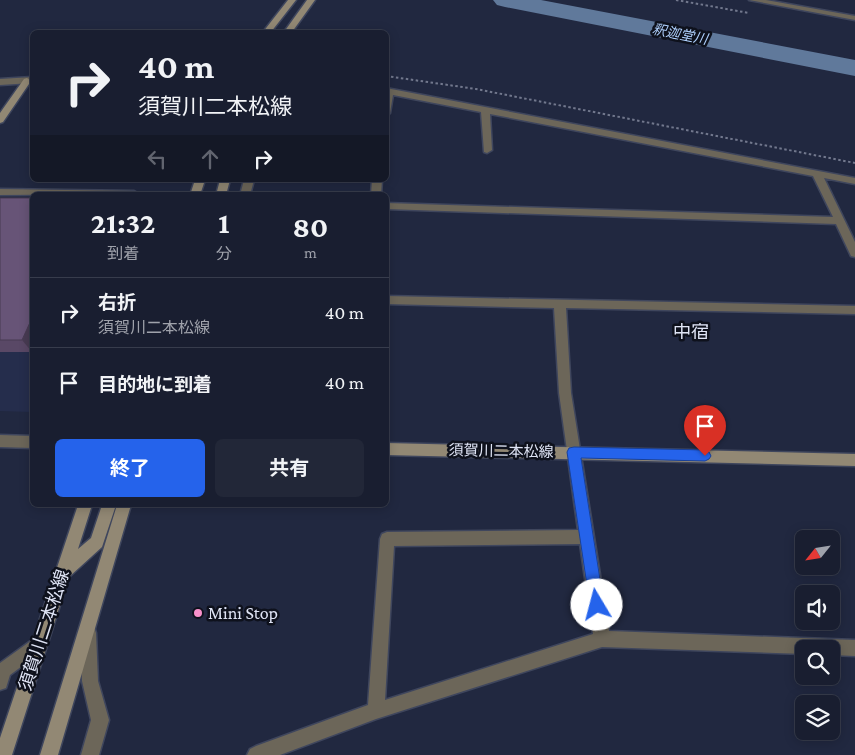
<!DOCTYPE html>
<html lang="ja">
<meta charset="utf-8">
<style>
body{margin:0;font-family:"Crimson Pro","Noto Sans JP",serif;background:#222738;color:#f1f3f6;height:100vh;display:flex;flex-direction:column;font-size:19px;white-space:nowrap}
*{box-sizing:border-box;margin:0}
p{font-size:16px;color:#9fa2ab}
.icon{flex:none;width:28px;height:28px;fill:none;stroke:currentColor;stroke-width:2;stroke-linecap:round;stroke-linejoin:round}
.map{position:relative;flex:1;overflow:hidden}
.side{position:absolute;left:30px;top:192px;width:359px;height:315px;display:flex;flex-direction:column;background:#191e30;border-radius:8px;box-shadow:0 2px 12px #0003,0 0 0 1px #373c4c}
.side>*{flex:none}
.top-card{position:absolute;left:30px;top:30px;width:359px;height:152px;border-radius:8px;box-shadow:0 2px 12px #0003,0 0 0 1px #373c4c;background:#191e30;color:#f1f3f6;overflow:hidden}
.needle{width:32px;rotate:240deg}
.buttons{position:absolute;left:795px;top:530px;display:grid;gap:10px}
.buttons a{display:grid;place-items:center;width:45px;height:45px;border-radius:8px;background:#191e30;box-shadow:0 2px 12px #0003,0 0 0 1px #373c4c;font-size:25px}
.pin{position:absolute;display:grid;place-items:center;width:42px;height:42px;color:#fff;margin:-51px -21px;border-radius:50% 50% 50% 0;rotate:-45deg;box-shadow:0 0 5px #0007}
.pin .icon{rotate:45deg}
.me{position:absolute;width:55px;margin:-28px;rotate:352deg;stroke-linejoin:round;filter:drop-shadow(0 0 4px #0008)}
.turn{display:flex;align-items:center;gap:18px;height:105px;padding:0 25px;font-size:22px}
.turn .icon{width:65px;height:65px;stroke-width:2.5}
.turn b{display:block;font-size:35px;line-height:42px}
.lanes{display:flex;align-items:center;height:48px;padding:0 25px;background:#0003;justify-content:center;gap:25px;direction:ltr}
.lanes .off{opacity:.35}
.eta{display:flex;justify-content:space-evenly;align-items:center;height:85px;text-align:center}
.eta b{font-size:30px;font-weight:700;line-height:35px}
.action{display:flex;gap:10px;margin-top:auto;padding:10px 25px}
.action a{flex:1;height:58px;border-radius:8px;background:#2563eb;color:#fff;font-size:20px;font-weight:700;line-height:58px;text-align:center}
.action a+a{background:#222738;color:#f1f3f6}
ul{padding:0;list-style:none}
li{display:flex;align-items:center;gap:15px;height:70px;padding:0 25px;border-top:1px solid #373c4c}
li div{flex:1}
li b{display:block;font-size:19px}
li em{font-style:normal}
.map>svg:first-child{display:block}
</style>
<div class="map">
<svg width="855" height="755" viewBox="0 0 855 755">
<rect width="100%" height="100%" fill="#212840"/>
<path fill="#252d4c" d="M 0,206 L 32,208 L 32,412 L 0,411 Z"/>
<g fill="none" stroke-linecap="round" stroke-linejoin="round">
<path fill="#60799b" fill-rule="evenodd" d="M 493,0 L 541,0 L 855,60 L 855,76 L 505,7 L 497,5 Z"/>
<g stroke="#3f465d" stroke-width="3">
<path id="street" d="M 749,0 L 766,0 L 855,16 L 855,20 Z
M 32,77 L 32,83 L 0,85 L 0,79 Z
M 386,88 L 855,178 L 855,184 L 824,178 L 855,242 L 855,257 L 851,256 L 836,224 L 386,209 L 386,203 L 833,217 L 813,176 L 490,114 L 492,150 L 487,153 L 484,152 L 481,112 L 393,95 L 390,113 L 386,116 Z
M 244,180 L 254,180 L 250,195 L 240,195 Z
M 372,180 L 382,180 L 381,195 L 371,195 Z
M 0,189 L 134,191 L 139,194 L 0,195 Z
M 386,296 L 855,306 L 855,314 L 566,308 L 571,393 L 609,631 L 855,640 L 855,656 L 831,655 L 831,649 L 804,649 L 804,654 L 602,647 L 376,719 L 280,755 L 247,755 L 250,749 L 256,746 L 368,705 L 380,539 L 382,534 L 387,532 L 578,530 L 559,393 L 554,308 L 386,304 ZM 580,544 L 593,634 L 385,700 L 394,546 Z
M 0,435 L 32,436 L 32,448 L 0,447 Z
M 88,625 L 94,627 L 96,633 L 98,681 L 109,720 L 99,755 L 81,755 L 91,720 L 82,681 L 80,633 L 82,627 Z
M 39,635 L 45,637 L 47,643 L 45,649 L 10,675 L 6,688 L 0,690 L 0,663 Z"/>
</g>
<g stroke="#3f465d" stroke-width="3">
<path id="secondary" d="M 288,0 L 296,0 L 271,32 L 263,32 Z
M 307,0 L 315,0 L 292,32 L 284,32 Z
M 27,78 L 31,81 L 3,122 L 0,123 L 0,113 L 24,79 Z
M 195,180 L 205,180 L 200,195 L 190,195 Z
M 220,180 L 230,180 L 226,195 L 216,195 Z
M 386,443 L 855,454 L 855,466 L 386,455 Z
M 78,505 L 92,505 L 78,549 L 91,538 L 102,505 L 116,505 L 102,547 L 69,577 L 12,755 L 0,755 L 0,738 Z
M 117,505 L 131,505 L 58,755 L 40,755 Z"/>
</g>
<path stroke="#72788d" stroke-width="2" stroke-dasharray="2.5 2.5" stroke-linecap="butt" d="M 676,0 L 749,13
M 386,76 L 476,89 L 855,163"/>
<use href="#street" fill="#6c6659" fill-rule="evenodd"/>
<use href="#secondary" fill="#928874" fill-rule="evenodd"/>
</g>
<path fill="#594866" d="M 0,198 L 32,352 L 0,352 Z"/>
<path fill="#483b53" d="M 32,318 L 32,352 L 22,340 Z"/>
<path fill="#675477" stroke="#483b53" d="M 0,198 L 32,198 L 32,318 L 22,340 L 0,340 Z"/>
<path fill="#2563eb" stroke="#184099" d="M 574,447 L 705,450 L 709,452 L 711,456 L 709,459 L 705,461 L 581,458 L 604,605 L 602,610 L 597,612 L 592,610 L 590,605 L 567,452 L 569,448 Z"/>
<circle fill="#f890cb" stroke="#0e111c" stroke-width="2" cx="198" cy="613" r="5"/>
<g text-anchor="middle" stroke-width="5" stroke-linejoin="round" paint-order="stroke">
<g font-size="14" font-style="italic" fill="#afd0fd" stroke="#0e111c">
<text transform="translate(680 34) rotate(11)" y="5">釈迦堂川</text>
</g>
<g font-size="15" fill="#dfe4f5" stroke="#0e111c">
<text transform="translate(501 451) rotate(1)" y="5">須賀川二本松線</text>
</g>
<g font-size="18" fill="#dfe4f5" stroke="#0e111c">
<text x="691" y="338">中宿</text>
</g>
<g font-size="18" fill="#dfe4f5" stroke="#0e111c" text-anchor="start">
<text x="208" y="619">Mini Stop</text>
</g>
<g font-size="18" fill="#dfe4f5" stroke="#0e111c">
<text transform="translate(44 630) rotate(-72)" y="6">須賀川二本松線</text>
</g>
</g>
</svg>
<div class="buttons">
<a><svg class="needle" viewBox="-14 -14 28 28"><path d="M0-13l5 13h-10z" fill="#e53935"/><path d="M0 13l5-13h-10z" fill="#9fa2ab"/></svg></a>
<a><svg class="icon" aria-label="sound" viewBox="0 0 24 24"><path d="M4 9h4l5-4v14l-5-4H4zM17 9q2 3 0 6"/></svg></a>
<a><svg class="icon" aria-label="search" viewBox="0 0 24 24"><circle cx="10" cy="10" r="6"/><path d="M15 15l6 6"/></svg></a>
<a><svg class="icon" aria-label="layers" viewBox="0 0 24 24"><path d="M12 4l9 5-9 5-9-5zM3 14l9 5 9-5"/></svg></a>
</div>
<div class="pin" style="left:705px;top:456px;background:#d93025"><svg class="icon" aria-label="arrive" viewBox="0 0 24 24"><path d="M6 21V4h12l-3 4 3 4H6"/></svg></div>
<svg class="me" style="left:597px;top:605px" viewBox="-20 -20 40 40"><circle r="19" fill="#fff"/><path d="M0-13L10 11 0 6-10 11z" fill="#2563eb"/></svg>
<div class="top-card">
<div class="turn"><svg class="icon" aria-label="right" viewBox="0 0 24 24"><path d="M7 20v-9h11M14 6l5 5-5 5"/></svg><div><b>40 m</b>須賀川二本松線</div></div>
<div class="lanes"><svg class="icon off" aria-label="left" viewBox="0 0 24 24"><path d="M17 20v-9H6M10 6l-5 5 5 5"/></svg><svg class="icon off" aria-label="ahead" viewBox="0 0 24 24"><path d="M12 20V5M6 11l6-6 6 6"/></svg><svg class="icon" aria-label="right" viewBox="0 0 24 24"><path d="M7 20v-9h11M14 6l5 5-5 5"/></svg></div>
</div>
<section class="side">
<div class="eta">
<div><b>21:32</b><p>到着</p></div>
<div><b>1</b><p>分</p></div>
<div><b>80</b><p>m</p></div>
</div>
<ul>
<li><svg class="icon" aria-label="right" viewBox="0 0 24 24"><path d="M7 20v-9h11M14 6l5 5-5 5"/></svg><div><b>右折</b><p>須賀川二本松線</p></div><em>40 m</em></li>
<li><svg class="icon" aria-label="arrive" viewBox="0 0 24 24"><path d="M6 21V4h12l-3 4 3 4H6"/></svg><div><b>目的地に到着</b></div><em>40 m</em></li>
</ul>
<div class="action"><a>終了</a><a>共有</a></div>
</section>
</div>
